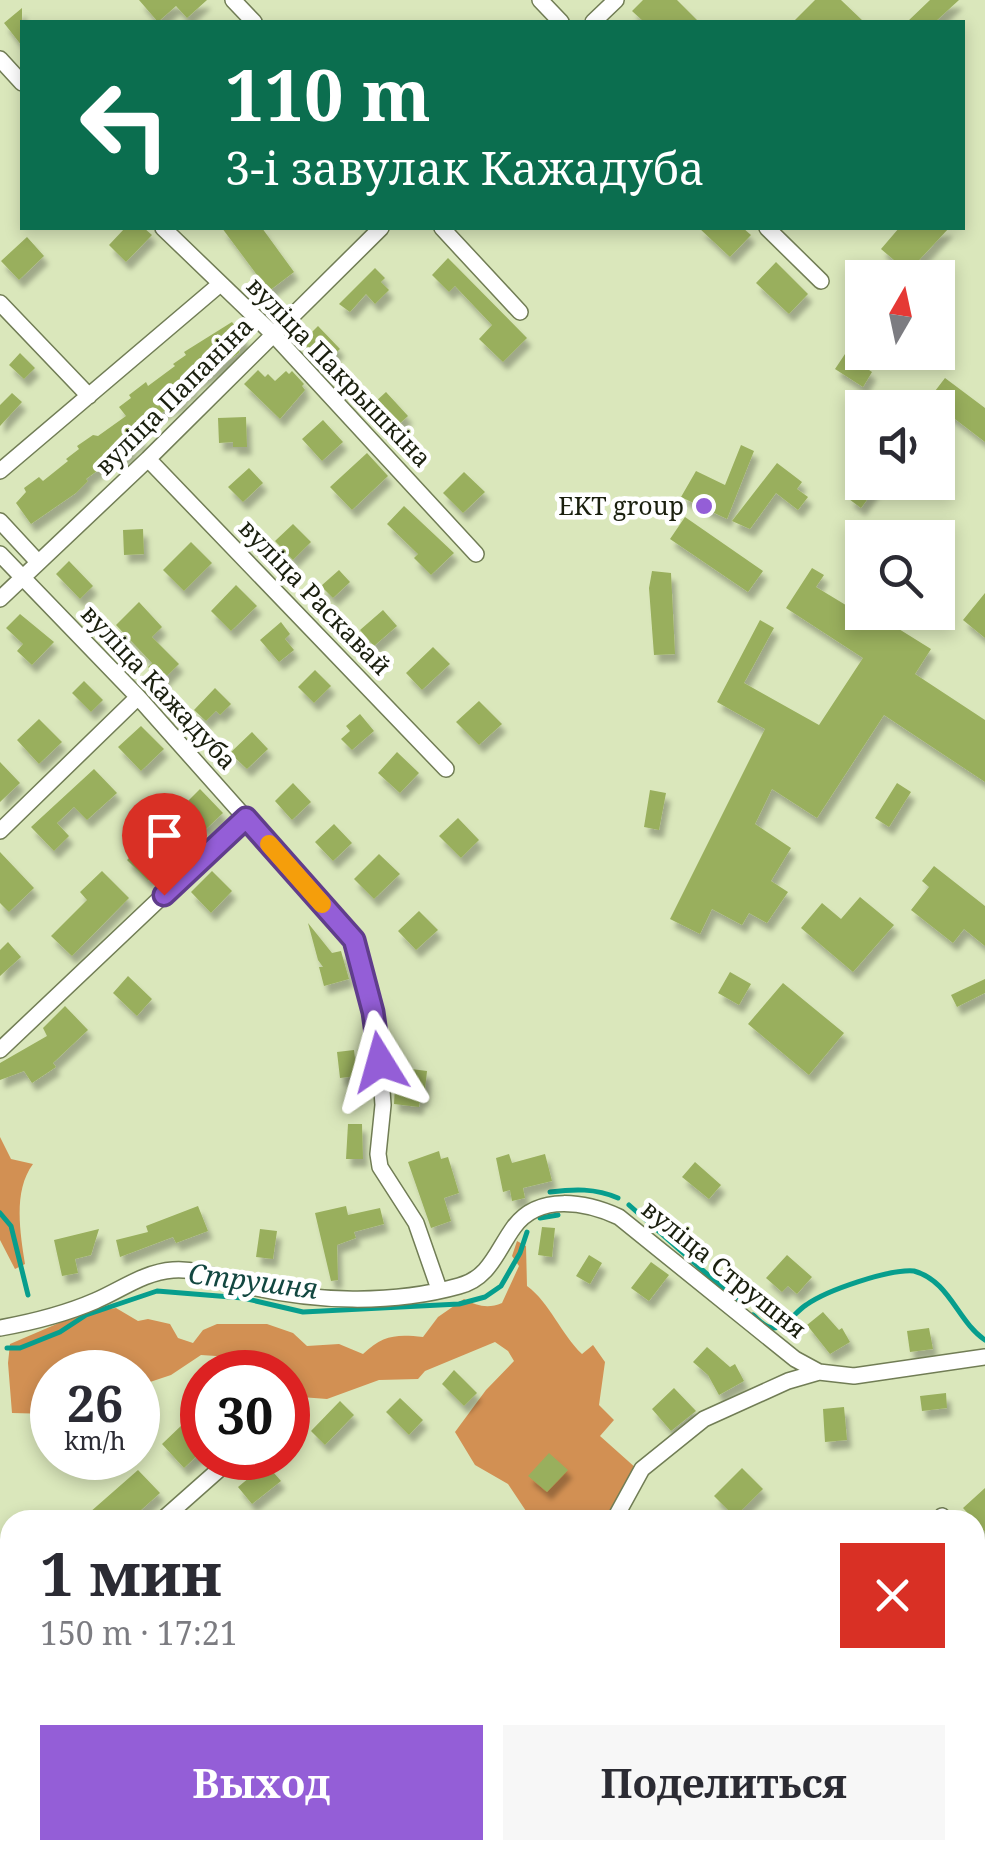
<!DOCTYPE html>
<html lang="ru">
<meta charset="utf-8">
<style>
body{margin:0;font-family:"Noto Serif",serif;background:#f7f7f7;color:#2b2b33;height:100vh;display:flex;flex-direction:column;font-size:38px;white-space:nowrap}
*{box-sizing:border-box;margin:0}
p{font-size:32px;color:#7c7c81}
.icon{flex:none;width:55px;height:55px;fill:none;stroke:currentColor;stroke-width:2;stroke-linecap:round;stroke-linejoin:round}
.map{position:relative;flex:1;overflow:hidden}
.panel{position:absolute;left:0px;top:1510px;width:985px;height:350px;display:flex;flex-direction:column;background:#fff;border-radius:30px 30px 0 0;box-shadow:0 5px 15px #0003}
.panel>*{flex:none}
.banner{position:absolute;left:20px;top:20px;width:945px;height:210px;border-radius:0px;box-shadow:0 5px 15px #0003;background:#0b6e4f;color:#fff;overflow:hidden}
.needle{width:65px;rotate:9deg}
.tools{position:absolute;left:845px;top:260px;display:grid;gap:20px}
.tools a{display:grid;place-items:center;width:110px;height:110px;border-radius:0px;background:#fff;box-shadow:0 5px 15px #0003;font-size:50px}
.speed{position:absolute;left:30px;top:1350px;display:flex;gap:20px;font-size:50px;font-weight:700;text-align:center}
.speed>*{display:grid;place-content:center;width:130px;height:130px;border-radius:50%;background:#fff;box-shadow:0 5px 15px #0003;line-height:1}
.speed small{font-size:25px;font-weight:400}
.speed .limit{border:15px solid #d22;background:#fff;color:#111}
.pin{position:absolute;display:grid;place-items:center;width:85px;height:85px;color:#fff;margin:-102px -42px;border-radius:50% 50% 50% 0;rotate:-45deg;box-shadow:0 0 10px #0007}
.pin .icon{rotate:45deg}
.me{position:absolute;width:110px;margin:-55px;rotate:352deg;stroke-linejoin:round;filter:drop-shadow(0 0 8px #0008)}
.turn{display:flex;align-items:center;gap:35px;height:210px;padding:0 40px;font-size:45px}
.turn .icon{width:130px;height:130px;stroke-width:2.5}
.turn b{display:block;font-size:70px;line-height:85px}
.round{display:grid;place-items:center;flex:none;width:105px;height:105px;border-radius:0px;background:#f7f7f7}
.headline{display:flex;align-items:center;justify-content:space-between;height:170px;padding:0 40px}
h1{font-size:60px;font-weight:700;line-height:75px}
.action{display:flex;gap:20px;margin-top:auto;padding:20px 40px}
.action a{flex:1;height:115px;border-radius:0px;background:#945ed7;color:#fff;font-size:40px;font-weight:700;line-height:115px;text-align:center}
.action a+a{background:#f7f7f7;color:#2b2b33}
.map>svg:first-child{display:block}
</style>
<div class="map">
<svg width="985" height="1860" viewBox="0 0 985 1860">
<defs>
<filter id="shadow"><feDropShadow dx="4.5" dy="8" stdDeviation="2.5" flood-color="#0004"/></filter>
</defs>
<rect width="100%" height="100%" fill="#dae7bb"/>
<path fill="#d29053" d="M 0,1137 L 11,1159 L 33,1164 C 13,1191 20,1232 25,1264 L 15,1269 L 0,1240 Z
M 517,1241 L 526,1246 L 527,1286 C 550,1303 561,1334 582,1354 L 593,1345 L 605,1362 L 599,1405 L 614,1420 L 600,1436 L 637,1469 L 603,1520 L 532,1520 L 508,1484 L 475,1465 L 455,1432 L 486,1390 L 514,1361 L 508,1351 L 495,1342 L 425,1371 L 418,1379 L 379,1380 L 327,1399 L 288,1396 L 288,1372 L 255,1372 L 231,1357 L 201,1355 L 171,1375 L 138,1386 L 138,1372 L 52,1372 L 52,1414 L 12,1413 L 8,1363 L 10,1344 L 80,1314 L 116,1308 L 138,1321 L 148,1319 L 170,1324 L 178,1338 L 193,1343 L 203,1330 L 217,1324 L 267,1324 L 293,1333 L 307,1346 L 339,1344 L 363,1354 C 383,1335 396,1334 423,1337 L 438,1317 L 464,1299 C 477,1306 488,1309 502,1303 L 519,1266 L 512,1256 Z"/>
<g fill="none" stroke-linecap="round" stroke-linejoin="round">
<path stroke="#079e8d" stroke-width="5" d="M 550,1192 C 574,1189 595,1188 618,1198
M 629,1205 L 742,1305
M 0,1213 L 11,1226 L 28,1295
M 540,1218 L 558,1215
M 753,1315 C 759,1320 765,1328 773,1328 C 786,1328 796,1311 806,1305 C 827,1290 889,1269 914,1271 C 950,1281 957,1321 985,1340
M 7,1348 L 20,1348 L 60,1332 L 86,1315 L 157,1291 L 243,1298 L 303,1312 L 459,1304 L 485,1297 L 501,1286 L 520,1253 L 527,1232"/>
</g>
<path fill="#99af5d" filter="url(#shadow)" d="M 139,0 L 207,0 L 187,18 L 176,6 L 158,22 Z
M 643,0 L 677,0 L 699,22 L 644,22 L 632,11 Z
M 815,0 L 841,0 L 864,22 L 793,22 Z
M 930,0 L 959,0 L 935,22 L 907,22 Z
M 22,8 L 22,46 L 4,23 Z
M 125,228 L 144,228 L 152,235 L 126,262 L 109,245 Z
M 222,228 L 262,228 L 294,272 L 269,291 Z
M 699,228 L 743,228 L 751,235 L 730,257 Z
M 899,228 L 949,228 L 908,272 L 881,249 Z
M 27,237 L 44,256 L 19,280 L 1,261 Z
M 448,258 L 527,338 L 503,362 L 479,339 L 492,325 L 455,286 L 449,292 L 432,275 Z
M 776,262 L 808,294 L 789,314 L 756,283 Z
M 375,268 L 385,278 L 381,282 L 389,290 L 375,304 L 366,294 L 350,312 L 339,304 Z
M 232,322 L 247,342 L 240,347 L 239,353 L 192,385 L 194,388 L 182,396 L 184,399 L 135,429 L 142,439 L 130,448 L 132,451 L 119,460 L 116,457 L 86,479 L 88,481 L 76,493 L 31,524 L 16,503 L 26,492 L 24,488 L 39,477 L 43,481 L 68,461 L 66,459 L 79,449 L 77,446 L 93,435 L 98,436 L 126,416 L 119,407 L 131,398 L 129,395 L 146,382 L 148,386 L 175,366 L 173,364 L 186,355 L 184,352 Z
M 318,326 L 340,349 L 320,368 L 300,344 Z
M 20,353 L 35,368 L 24,379 L 9,365 Z
M 845,354 L 872,372 L 863,387 L 835,369 Z
M 258,370 L 265,377 L 268,374 L 275,381 L 286,371 L 289,374 L 292,371 L 304,384 L 302,386 L 305,390 L 280,419 L 244,384 Z
M 945,378 L 985,408 L 985,442 L 938,406 L 942,402 L 932,395 Z
M 386,392 L 408,416 L 397,426 L 375,402 Z
M 12,393 L 22,402 L 0,426 L 0,405 Z
M 246,417 L 247,447 L 233,447 L 233,442 L 219,443 L 218,418 Z
M 323,420 L 343,442 L 322,461 L 302,439 Z
M 741,445 L 754,451 L 727,519 L 681,497 L 696,471 L 725,485 Z
M 367,453 L 388,476 L 352,510 L 330,487 Z
M 777,463 L 802,482 L 797,489 L 808,497 L 798,510 L 776,493 L 750,529 L 732,521 Z
M 249,468 L 263,483 L 243,502 L 228,487 Z
M 464,472 L 485,492 L 463,513 L 443,493 Z
M 861,482 L 880,482 L 861,508 L 849,499 Z
M 404,506 L 454,553 L 431,575 L 414,558 L 418,554 L 387,524 Z
M 685,517 L 763,571 L 748,592 L 670,539 Z
M 293,524 L 311,542 L 293,560 L 275,541 Z
M 143,529 L 144,554 L 124,555 L 123,530 Z
M 191,542 L 212,563 L 184,591 L 163,570 Z
M 69,561 L 93,586 L 80,599 L 56,574 Z
M 812,568 L 824,575 L 816,587 L 882,627 L 886,621 L 931,649 L 915,674 L 985,720 L 985,782 L 884,715 L 817,818 L 772,789 L 755,824 L 791,848 L 771,881 L 788,892 L 767,923 L 749,913 L 742,925 L 712,909 L 700,934 L 670,919 L 765,729 L 717,702 L 760,620 L 774,628 L 744,683 L 819,725 L 863,658 L 786,608 Z
M 339,570 L 350,582 L 333,598 L 321,586 Z
M 652,571 L 671,573 L 675,654 L 654,655 L 649,588 Z
M 236,585 L 257,606 L 231,631 L 211,611 Z
M 985,593 L 985,638 L 963,620 Z
M 139,602 L 162,627 L 152,637 L 179,664 L 162,681 L 148,667 L 152,663 L 116,625 Z
M 383,610 L 397,626 L 374,646 L 360,630 Z
M 20,614 L 54,642 L 32,665 L 17,651 L 23,644 L 6,628 Z
M 281,622 L 290,634 L 285,639 L 294,650 L 279,662 L 260,640 Z
M 433,647 L 450,664 L 422,690 L 406,673 Z
M 315,670 L 331,686 L 314,703 L 298,687 Z
M 84,681 L 103,700 L 91,712 L 72,693 Z
M 215,688 L 231,704 L 220,715 L 216,711 L 206,721 L 194,710 Z
M 479,701 L 502,724 L 479,745 L 456,722 Z
M 360,714 L 374,731 L 352,750 L 341,739 L 350,731 L 346,726 Z
M 39,719 L 62,742 L 39,764 L 17,740 Z
M 141,726 L 164,749 L 141,771 L 118,747 Z
M 252,732 L 268,749 L 247,769 L 230,753 Z
M 397,752 L 419,773 L 400,793 L 378,773 Z
M 0,762 L 20,783 L 0,802 Z
M 94,769 L 117,793 L 87,820 L 74,807 L 57,823 L 69,836 L 54,851 L 31,827 Z
M 293,783 L 311,802 L 292,820 L 275,801 Z
M 897,783 L 911,792 L 889,827 L 875,818 Z
M 200,789 L 223,813 L 205,830 L 182,807 Z
M 650,790 L 666,793 L 659,830 L 644,827 Z
M 458,818 L 479,840 L 461,858 L 439,836 Z
M 334,824 L 352,843 L 333,861 L 315,842 Z
M 141,846 L 161,867 L 148,881 L 127,860 Z
M 0,852 L 34,888 L 9,912 L 0,903 Z
M 379,854 L 400,874 L 374,899 L 354,879 Z
M 934,866 L 985,906 L 985,946 L 964,929 L 953,943 L 911,910 L 929,887 L 922,881 Z
M 102,871 L 129,898 L 72,956 L 51,936 L 87,900 L 80,892 Z
M 212,871 L 232,891 L 211,913 L 191,892 Z
M 860,897 L 894,925 L 853,972 L 801,928 L 822,903 L 841,919 Z
M 419,911 L 438,930 L 416,950 L 398,931 Z
M 308,923 L 332,953 L 341,951 L 349,979 L 324,986 L 319,967 L 323,967 L 318,960 Z
M 8,942 L 21,957 L 0,976 L 0,950 Z
M 730,972 L 751,984 L 739,1005 L 718,993 Z
M 128,976 L 152,999 L 137,1016 L 113,993 Z
M 985,979 L 985,993 L 957,1007 L 951,995 Z
M 783,983 L 844,1033 L 809,1075 L 748,1024 Z
M 65,1006 L 88,1030 L 53,1063 L 56,1067 L 32,1083 L 24,1071 L 0,1080 L 0,1063 L 47,1036 L 43,1028 Z
M 354,1050 L 357,1076 L 340,1078 L 337,1052 Z
M 396,1067 L 427,1071 L 424,1099 L 420,1099 L 419,1107 L 394,1104 Z
M 348,1124 L 362,1124 L 363,1159 L 346,1159 Z
M 439,1151 L 441,1159 L 448,1157 L 459,1193 L 444,1198 L 451,1221 L 431,1228 L 408,1162 Z
M 509,1154 L 512,1163 L 545,1154 L 552,1181 L 523,1188 L 525,1198 L 512,1201 L 510,1190 L 503,1192 L 496,1158 Z
M 695,1162 L 721,1185 L 709,1199 L 682,1177 Z
M 198,1206 L 208,1231 L 176,1243 L 173,1237 L 120,1257 L 116,1240 L 148,1232 L 146,1226 Z
M 346,1206 L 348,1215 L 380,1208 L 384,1224 L 354,1232 L 356,1238 L 337,1245 L 338,1280 L 331,1281 L 315,1213 Z
M 542,1227 L 555,1228 L 552,1257 L 538,1255 Z
M 99,1229 L 91,1255 L 75,1259 L 78,1273 L 62,1276 L 54,1240 Z
M 260,1229 L 277,1231 L 273,1259 L 256,1257 Z
M 589,1255 L 602,1263 L 590,1284 L 576,1276 Z
M 787,1255 L 812,1277 L 797,1294 L 788,1286 L 782,1292 L 766,1278 Z
M 651,1262 L 669,1275 L 649,1301 L 631,1288 Z
M 823,1312 L 839,1330 L 842,1328 L 850,1342 L 830,1354 L 807,1325 Z
M 929,1328 L 933,1349 L 910,1352 L 907,1331 Z
M 707,1347 L 730,1367 L 735,1364 L 744,1381 L 719,1395 L 708,1375 L 693,1362 Z
M 454,1370 L 477,1393 L 464,1406 L 442,1384 Z
M 674,1388 L 696,1411 L 671,1431 L 652,1409 Z
M 946,1393 L 947,1408 L 922,1411 L 920,1396 Z
M 400,1398 L 423,1420 L 409,1435 L 386,1412 Z
M 340,1401 L 354,1415 L 325,1445 L 311,1431 Z
M 844,1407 L 847,1440 L 825,1442 L 823,1409 Z
M 184,1423 L 202,1443 L 202,1451 L 184,1468 L 162,1444 Z
M 549,1453 L 568,1470 L 547,1492 L 528,1476 Z
M 266,1464 L 281,1481 L 252,1504 L 238,1487 Z
M 742,1468 L 763,1489 L 735,1517 L 714,1496 Z
M 138,1470 L 160,1493 L 130,1520 L 81,1520 Z
M 985,1488 L 985,1532 L 963,1508 Z"/>
<g fill="none" stroke-linecap="round" stroke-linejoin="round">
<g stroke="#717d55" stroke-width="18">
<path id="street" d="M 233,0 L 254,22
M 540,0 L 561,22
M 593,22 L 616,0
M 0,59 L 22,83
M 163,228 L 273,334 L 476,554
M 442,228 L 520,312
M 767,228 L 821,281
M 0,303 L 89,396
M 148,459 L 446,769
M 0,471 L 219,285
M 0,521 L 38,562
M 0,554 L 138,697 L 354,940 L 373,1012 L 380,1062 L 383,1105 L 378,1154 L 380,1167 L 416,1223 L 439,1289
M 0,599 L 148,459 L 381,228
M 0,831 L 138,697
M 0,1050 L 246,817
M 0,1328 C 33,1322 65,1314 95,1301 C 121,1290 144,1272 173,1270 C 199,1268 223,1280 247,1286 C 314,1302 391,1305 459,1286 C 490,1278 497,1250 514,1227 C 539,1193 586,1202 619,1217 L 795,1359 L 819,1372 L 854,1376 L 985,1357
M 288,1408 L 293,1403
M 942,1516 L 945,1520
M 162,1520 L 232,1458
M 614,1520 L 642,1469 L 704,1419 L 788,1381 L 819,1372
M 975,1554 L 985,1566
M 0,1678 L 10,1669
M 975,1795 L 985,1786
M 450,1850 L 458,1860
M 227,1860 L 238,1850
M 569,1860 L 580,1850
M 904,1860 L 915,1850"/>
</g>
<use href="#street" stroke="#fff" stroke-width="15"/>
</g>
<g fill="none" stroke-linecap="round" stroke-linejoin="round">
<g stroke="#603d8c" stroke-width="25">
<path id="route" d="M 164,895 L 246,818 L 354,940 L 373,1012 L 380,1062"/>
</g>
<use href="#route" stroke="#945ed7" stroke-width="18"/>
<path stroke="#f59e0b" stroke-width="18" d="M 269,844 L 322,904"/>
</g>
<circle fill="#945ed7" stroke="#fff" stroke-width="4" cx="704" cy="506" r="10"/>
<g text-anchor="middle" stroke-width="9" stroke-linejoin="round" paint-order="stroke">
<g font-size="25" fill="#1a1f0e" stroke="#fff">
<text transform="translate(339 372) rotate(46)" y="9">вуліца Пакрышкіна</text>
<text transform="translate(174 396) rotate(-45)" y="9">вуліца Папаніна</text>
<text transform="translate(315 597) rotate(46)" y="9">вуліца Раскавай</text>
<text transform="translate(159 687) rotate(47)" y="9">вуліца Кажадуба</text>
<text transform="translate(724 1269) rotate(39)" y="9">вуліца Струшня</text>
</g>
<g font-size="25" fill="#1a1f0e" stroke="#fff" text-anchor="end">
<text x="684" y="515">EKT group</text>
</g>
<g font-size="28" font-style="italic" fill="#124740" stroke="#fff">
<text transform="translate(253 1281) rotate(7)" y="10">Струшня</text>
</g>
</g>
</svg>
<div class="tools">
<a><svg class="needle" viewBox="-14 -14 28 28"><path d="M0-13l5 13h-10z" fill="#e53935"/><path d="M0 13l5-13h-10z" fill="#7c7c81"/></svg></a>
<a><svg class="icon" aria-label="sound" viewBox="0 0 24 24"><path d="M4 9h4l5-4v14l-5-4H4zM17 9q2 3 0 6"/></svg></a>
<a><svg class="icon" aria-label="search" viewBox="0 0 24 24"><circle cx="10" cy="10" r="6"/><path d="M15 15l6 6"/></svg></a>
</div>
<div class="speed"><div>26<small>km/h</small></div><div class="limit">30</div></div>
<div class="pin" style="left:164px;top:895px;background:#d93025"><svg class="icon" aria-label="arrive" viewBox="0 0 24 24"><path d="M6 21V4h12l-3 4 3 4H6"/></svg></div>
<svg class="me" style="left:380px;top:1062px" viewBox="-20 -20 40 40"><path d="M0-17L14 15 0 8-14 15z" fill="#945ed7" stroke="#fff" stroke-width="4"/></svg>
<div class="banner">
<div class="turn"><svg class="icon" aria-label="left" viewBox="0 0 24 24"><path d="M17 20v-9H6M10 6l-5 5 5 5"/></svg><div><b>110 m</b>3-і завулак Кажадуба</div></div>
</div>
<section class="panel">
<div class="headline"><div><h1>1 мин</h1><p>150 m · 17:21</p></div><a class="round" style="background:#d93025;color:#fff"><svg class="icon" aria-label="close" viewBox="0 0 24 24"><path d="M6 6l12 12M18 6L6 18"/></svg></a></div>
<div class="action"><a>Выход</a><a>Поделиться</a></div>
</section>
</div>
